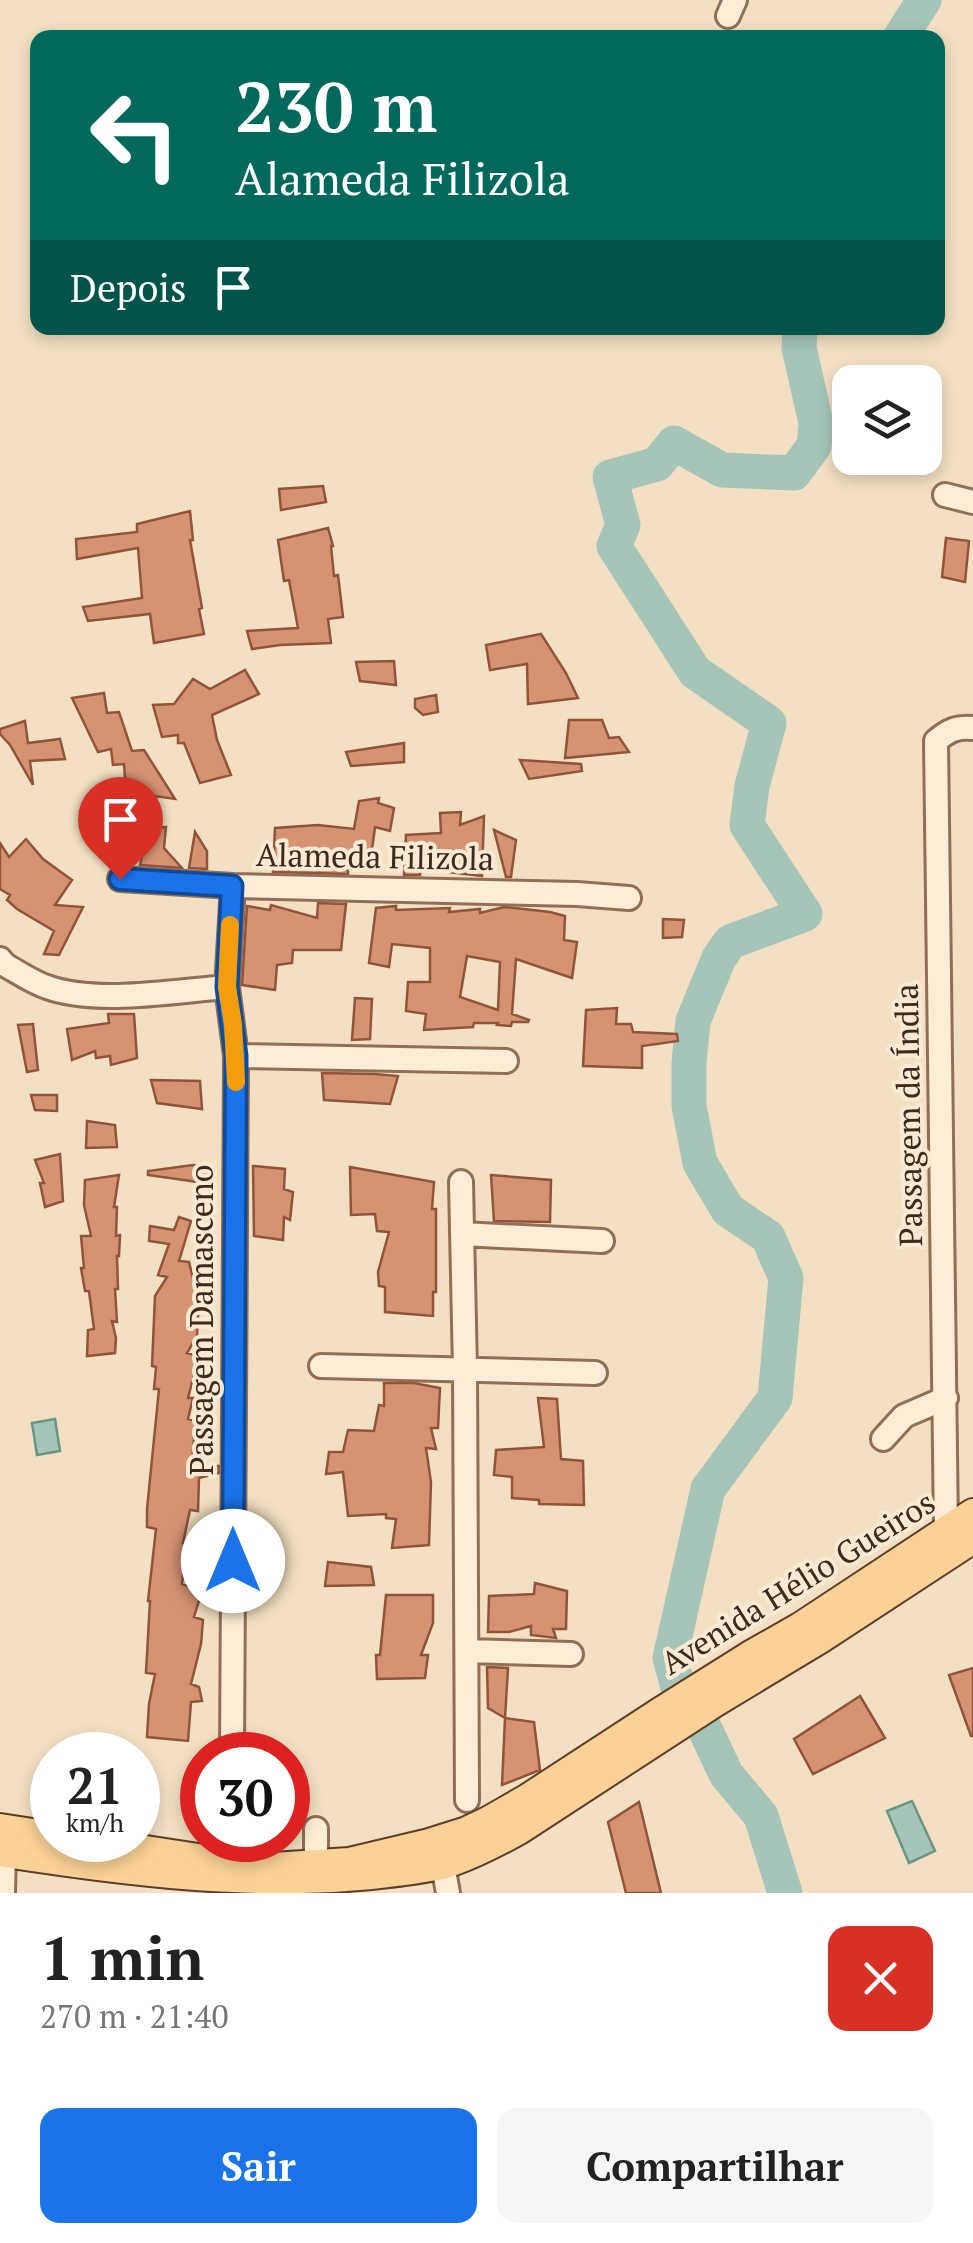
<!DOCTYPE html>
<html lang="pt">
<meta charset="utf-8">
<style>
body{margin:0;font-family:"PT Serif",serif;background:#f6f6f6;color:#222;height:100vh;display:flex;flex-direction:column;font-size:38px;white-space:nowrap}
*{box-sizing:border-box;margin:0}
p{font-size:32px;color:#767676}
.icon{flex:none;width:55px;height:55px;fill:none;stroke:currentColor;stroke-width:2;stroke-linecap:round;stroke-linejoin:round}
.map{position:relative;height:1893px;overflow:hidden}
.drawer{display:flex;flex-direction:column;background:#fff;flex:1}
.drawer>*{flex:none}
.top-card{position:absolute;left:30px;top:30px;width:915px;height:305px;border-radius:20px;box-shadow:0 5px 15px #0003;background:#00695c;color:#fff;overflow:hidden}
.buttons{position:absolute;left:832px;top:365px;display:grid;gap:20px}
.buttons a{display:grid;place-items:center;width:110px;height:110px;border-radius:20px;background:#fff;box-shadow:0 5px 15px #0003;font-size:50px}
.speed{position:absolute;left:30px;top:1732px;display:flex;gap:20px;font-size:50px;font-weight:700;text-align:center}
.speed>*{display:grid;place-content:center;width:130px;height:130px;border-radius:50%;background:#fff;box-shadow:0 5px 15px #0003;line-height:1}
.speed small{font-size:25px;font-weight:400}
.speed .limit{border:15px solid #d22;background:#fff;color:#111}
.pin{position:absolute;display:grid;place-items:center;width:85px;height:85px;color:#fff;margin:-102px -42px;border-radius:50% 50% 50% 0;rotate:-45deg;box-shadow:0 0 10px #0007}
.pin .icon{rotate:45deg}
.me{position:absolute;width:110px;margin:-55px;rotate:0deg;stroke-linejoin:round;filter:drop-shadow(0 0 8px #0008)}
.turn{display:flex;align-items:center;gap:35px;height:210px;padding:0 40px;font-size:45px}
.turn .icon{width:130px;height:130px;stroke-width:2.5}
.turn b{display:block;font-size:70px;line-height:85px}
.then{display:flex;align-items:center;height:95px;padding:0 40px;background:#0003;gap:20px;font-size:38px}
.round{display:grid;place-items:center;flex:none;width:105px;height:105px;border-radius:20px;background:#f6f6f6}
.overview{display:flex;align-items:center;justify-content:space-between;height:170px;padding:0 40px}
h1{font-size:60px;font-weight:600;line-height:75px}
.button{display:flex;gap:20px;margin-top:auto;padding:20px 40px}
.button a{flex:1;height:115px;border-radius:20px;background:#1a73e8;color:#fff;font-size:40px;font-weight:600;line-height:115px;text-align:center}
.button a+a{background:#f6f6f6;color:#222}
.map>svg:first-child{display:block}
</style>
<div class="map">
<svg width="973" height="1893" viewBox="0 0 973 1893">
<rect width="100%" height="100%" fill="#f3e0c2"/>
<path fill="#a5c5b8" stroke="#6a9586" stroke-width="2.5" d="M 55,1419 L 60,1451 L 37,1455 L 32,1423 Z
M 912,1801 L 935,1851 L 909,1863 L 887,1811 Z"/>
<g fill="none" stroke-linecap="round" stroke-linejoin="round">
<path stroke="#a5c5b8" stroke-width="35" d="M 900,38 L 924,0
M 785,1893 L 761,1816 L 726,1774 L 703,1725 L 679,1691 L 670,1658 L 708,1489 L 775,1398 L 786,1278 L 768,1237 L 728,1210 L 700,1163 L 689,1106 L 689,1063 L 693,1021 L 719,958 L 730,942 L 805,914 L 747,825 L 752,786 L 769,723 L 695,672 L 614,546 L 623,525 L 610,477 L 657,464 L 674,443 L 722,470 L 794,473 L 814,446 L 816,423 L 799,348 L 800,328"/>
</g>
<path fill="#d69373" stroke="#925439" stroke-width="2.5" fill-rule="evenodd" d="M 323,486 L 326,502 L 281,510 L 279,489 Z
M 190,511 L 193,540 L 190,540 L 202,608 L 199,609 L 204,634 L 154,643 L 150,614 L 88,621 L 83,607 L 142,598 L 138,548 L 77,559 L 76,539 L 137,532 L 137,524 Z
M 328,528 L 333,546 L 331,546 L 334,576 L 338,575 L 343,617 L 328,619 L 331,643 L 280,645 L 252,649 L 247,631 L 298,628 L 289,580 L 284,581 L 278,540 Z
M 946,538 L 969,541 L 965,582 L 942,577 Z
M 541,634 L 566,673 L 578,698 L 528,704 L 527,664 L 490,670 L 486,645 Z
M 394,661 L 396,685 L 360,681 L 356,662 Z
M 245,670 L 259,694 L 212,715 L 217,740 L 231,775 L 200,783 L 184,743 L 178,743 L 178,735 L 162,737 L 153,705 L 174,704 L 193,679 L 210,689 Z
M 104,693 L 107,713 L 119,712 L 132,751 L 144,750 L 175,799 L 126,792 L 124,764 L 113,765 L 111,749 L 98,752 L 72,698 Z
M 436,695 L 438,712 L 423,715 L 415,708 L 415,699 Z
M 569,720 L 602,720 L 609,738 L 619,737 L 629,752 L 565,758 Z
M 25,721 L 28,743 L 60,739 L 65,759 L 30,761 L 33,785 L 10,745 L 0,734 L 0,729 Z
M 404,743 L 404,762 L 351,766 L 346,752 Z
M 520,760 L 581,764 L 582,771 L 529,779 Z
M 379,798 L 378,803 L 394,808 L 390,831 L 375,827 L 370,865 L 348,862 L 348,874 L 273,872 L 275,828 L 318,825 L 354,829 L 359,801 Z
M 461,812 L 460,825 L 484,816 L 482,876 L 449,872 L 422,857 L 420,875 L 404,875 L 406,835 L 441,833 L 440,813 Z
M 166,827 L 164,848 L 182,868 L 140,865 L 149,829 Z
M 494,830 L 516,840 L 511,877 L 506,877 Z
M 195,832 L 207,851 L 207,869 L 189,868 Z
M 26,839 L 43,859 L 72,880 L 55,905 L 83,907 L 59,955 L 44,954 L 54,931 L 17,909 L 7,900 L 10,895 L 0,889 L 0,843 L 9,857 Z
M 318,903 L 346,904 L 341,950 L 293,950 L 292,963 L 277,965 L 275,990 L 242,985 L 247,906 L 270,910 L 271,905 L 317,918 Z
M 396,906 L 396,910 L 450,908 L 449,912 L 480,909 L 480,913 L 504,907 L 515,908 L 550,912 L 565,916 L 564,940 L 577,942 L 572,978 L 516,959 L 512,1014 L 529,1020 L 528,1022 L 512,1022 L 511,1026 L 497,1025 L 498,1023 L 474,1023 L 473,1027 L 424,1030 L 426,1014 L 406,1011 L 408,982 L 430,982 L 430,948 L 392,944 L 389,967 L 369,963 L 376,908 ZM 467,956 L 500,962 L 498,1010 L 460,997 Z
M 663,919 L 684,920 L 682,937 L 663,938 Z
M 355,998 L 372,999 L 370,1039 L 352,1040 Z
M 617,1008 L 616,1024 L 631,1024 L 633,1032 L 677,1034 L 678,1041 L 642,1046 L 642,1068 L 583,1066 L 586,1010 Z
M 108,1014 L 134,1014 L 137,1058 L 111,1065 L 110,1056 L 96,1058 L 95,1051 L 72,1060 L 67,1029 L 109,1023 Z
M 33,1024 L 38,1070 L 27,1072 L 18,1025 Z
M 322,1073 L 375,1074 L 398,1076 L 390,1104 L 324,1100 Z
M 151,1080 L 200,1081 L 202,1109 L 157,1103 Z
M 31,1095 L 57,1095 L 57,1111 L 35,1110 Z
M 87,1121 L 115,1125 L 117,1147 L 86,1148 Z
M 60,1154 L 63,1201 L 45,1207 L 40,1183 L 44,1183 L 35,1160 Z
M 193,1165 L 208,1166 L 205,1183 L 148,1175 L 148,1171 Z
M 253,1166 L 285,1169 L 284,1189 L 293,1192 L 290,1220 L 284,1217 L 283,1240 L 254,1236 Z
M 350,1167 L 434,1182 L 432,1209 L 436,1209 L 436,1292 L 433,1292 L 433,1316 L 385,1312 L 385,1287 L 379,1286 L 378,1272 L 389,1232 L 377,1231 L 375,1214 L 351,1215 Z
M 119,1175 L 114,1207 L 117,1207 L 116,1236 L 120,1235 L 119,1256 L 117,1256 L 118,1289 L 115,1289 L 117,1322 L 112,1321 L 116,1338 L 115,1353 L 87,1356 L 88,1330 L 94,1329 L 89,1291 L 85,1291 L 81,1268 L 84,1268 L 81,1236 L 91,1236 L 84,1205 L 85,1180 Z
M 491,1175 L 551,1180 L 550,1222 L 494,1221 Z
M 179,1217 L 191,1221 L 179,1261 L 189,1262 L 194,1283 L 200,1283 L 197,1336 L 187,1353 L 199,1356 L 188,1398 L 193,1398 L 188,1419 L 195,1421 L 192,1465 L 219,1466 L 219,1473 L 199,1478 L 198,1511 L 190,1510 L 183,1543 L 187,1544 L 182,1584 L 202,1591 L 194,1617 L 203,1620 L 201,1644 L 191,1684 L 199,1687 L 202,1701 L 191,1702 L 188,1741 L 147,1737 L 149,1704 L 155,1674 L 146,1673 L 150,1601 L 148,1601 L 156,1529 L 147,1527 L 147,1509 L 159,1389 L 154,1389 L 156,1367 L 152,1366 L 155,1296 L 167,1277 L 158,1275 L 169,1244 L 149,1241 L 150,1226 L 174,1230 Z
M 384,1383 L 414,1383 L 440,1388 L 438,1428 L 431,1428 L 436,1449 L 426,1448 L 431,1482 L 429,1545 L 392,1548 L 396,1519 L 386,1518 L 386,1514 L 348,1516 L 343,1472 L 326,1474 L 329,1452 L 343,1452 L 348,1430 L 374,1431 L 379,1405 L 384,1406 Z
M 538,1398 L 557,1399 L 561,1459 L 583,1461 L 584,1505 L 539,1504 L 539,1500 L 512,1498 L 512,1477 L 494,1475 L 496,1450 L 544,1447 Z
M 328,1562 L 371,1567 L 374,1585 L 325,1586 Z
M 535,1583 L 567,1591 L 566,1629 L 553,1629 L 556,1638 L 531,1635 L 531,1626 L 509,1632 L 488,1632 L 489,1596 L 534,1594 Z
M 386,1595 L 433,1595 L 433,1623 L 421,1655 L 428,1655 L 425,1678 L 377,1679 L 376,1655 L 380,1655 Z
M 487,1667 L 508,1668 L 505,1718 L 488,1708 Z
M 973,1668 L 973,1736 L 971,1736 L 949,1675 Z
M 860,1696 L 885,1738 L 813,1774 L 794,1739 Z
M 505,1718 L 534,1722 L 540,1770 L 502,1785 Z
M 639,1802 L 661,1893 L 626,1893 L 608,1822 Z"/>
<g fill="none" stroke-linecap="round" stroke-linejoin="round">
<g stroke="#906f56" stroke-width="28">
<path id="minor" d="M 728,16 L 735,0
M 945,495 L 973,502
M 120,879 L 233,886 L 577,894 L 629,898
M 0,959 L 5,965 C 18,972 32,982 47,987 C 96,1005 175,991 227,987
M 236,1056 L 506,1061
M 461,1182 L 465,1370 L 467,1800
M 462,1234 L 602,1241
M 321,1366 L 595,1373
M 883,1439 L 904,1416 L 946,1398
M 946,1530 L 936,741 C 949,730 956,727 973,728
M 467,1651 L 571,1654
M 232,1755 L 236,1056 L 227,987 L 233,886
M 316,1829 L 316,1865
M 231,1863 L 231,1840
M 443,1865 L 448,1893
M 3,1893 L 4,1853"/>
</g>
<g stroke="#5d3d2b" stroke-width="32">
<path id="major" d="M 0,1828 L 52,1836
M 80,1840 L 231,1863 L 273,1867 L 349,1862 L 429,1843 L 467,1831 L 488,1821 L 528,1798 L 660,1712 L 749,1656 L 800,1627 L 973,1513
M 0,1852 C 147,1875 295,1893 442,1865 C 469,1857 494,1844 519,1830 L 714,1703 L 820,1639 L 973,1539"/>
</g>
<use href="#minor" stroke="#fdedd7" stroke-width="22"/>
<use href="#major" stroke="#fad196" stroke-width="28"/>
</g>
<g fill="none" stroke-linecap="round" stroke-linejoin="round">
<g stroke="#114b97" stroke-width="25">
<path id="route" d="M 120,879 L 232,886 L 227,987 L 236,1056 L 233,1561"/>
</g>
<use href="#route" stroke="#1a73e8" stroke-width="18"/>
<path stroke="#f59e0b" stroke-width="18" d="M 230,925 L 227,987 L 233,1024 L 236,1082"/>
</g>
<g text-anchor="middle" stroke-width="8" stroke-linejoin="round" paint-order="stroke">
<g font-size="32" fill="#3e291c" stroke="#f9ead3">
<text transform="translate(375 857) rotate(1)" y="11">Alameda Filizola</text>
<text transform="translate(909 1115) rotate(-91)" y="11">Passagem da Índia</text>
<text transform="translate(202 1320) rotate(-90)" y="11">Passagem Damasceno</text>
<text transform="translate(798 1583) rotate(-32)" y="11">Avenida Hélio Gueiros</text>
</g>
</g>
</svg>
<div class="buttons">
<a><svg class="icon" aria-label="layers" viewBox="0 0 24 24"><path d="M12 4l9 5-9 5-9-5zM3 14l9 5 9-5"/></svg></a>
</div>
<div class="speed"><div>21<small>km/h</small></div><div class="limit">30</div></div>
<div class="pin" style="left:120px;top:879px;background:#d93025"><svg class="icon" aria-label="arrive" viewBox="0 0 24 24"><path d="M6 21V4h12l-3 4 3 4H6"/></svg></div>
<svg class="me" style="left:233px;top:1561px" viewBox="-20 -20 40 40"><circle r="19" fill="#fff"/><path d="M0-13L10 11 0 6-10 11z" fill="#1a73e8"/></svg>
<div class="top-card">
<div class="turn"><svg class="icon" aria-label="left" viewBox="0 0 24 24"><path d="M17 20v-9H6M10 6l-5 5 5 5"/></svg><div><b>230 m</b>Alameda Filizola</div></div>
<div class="then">Depois<svg class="icon" aria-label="arrive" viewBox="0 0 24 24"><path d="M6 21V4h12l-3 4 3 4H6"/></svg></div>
</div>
</div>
<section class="drawer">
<div class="overview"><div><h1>1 min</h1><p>270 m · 21:40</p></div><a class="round" style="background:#d93025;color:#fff"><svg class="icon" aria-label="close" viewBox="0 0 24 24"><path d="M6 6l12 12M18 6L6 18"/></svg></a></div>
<div class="button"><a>Sair</a><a>Compartilhar</a></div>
</section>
